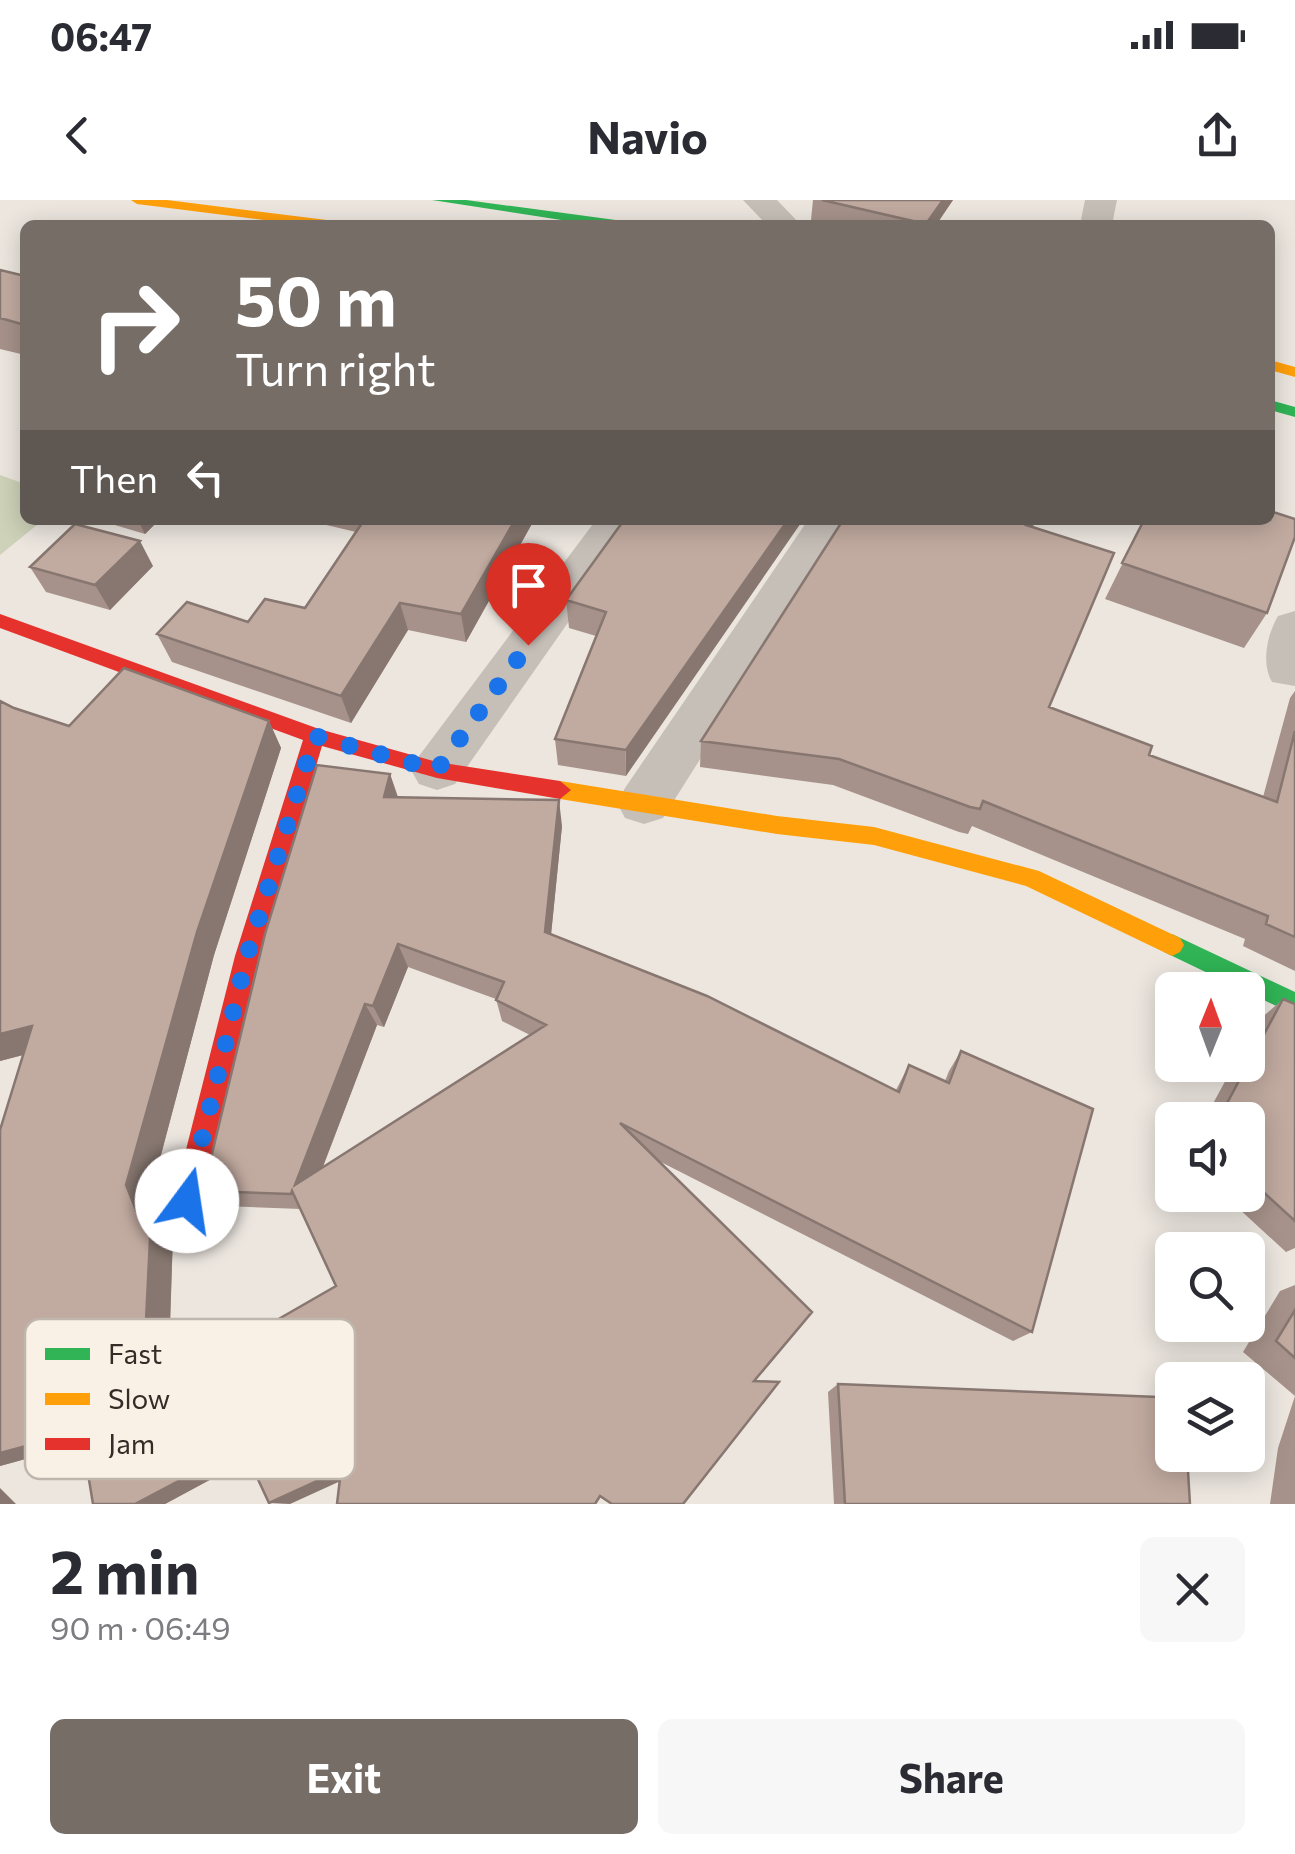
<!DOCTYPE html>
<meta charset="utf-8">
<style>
body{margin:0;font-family:Commissioner,sans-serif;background:#f7f7f7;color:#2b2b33;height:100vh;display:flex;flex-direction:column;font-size:38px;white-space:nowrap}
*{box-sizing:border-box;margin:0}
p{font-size:32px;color:#7c7c81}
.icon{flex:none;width:55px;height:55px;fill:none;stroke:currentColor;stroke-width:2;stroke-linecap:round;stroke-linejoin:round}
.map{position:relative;height:1304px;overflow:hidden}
.side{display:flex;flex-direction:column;background:#fff;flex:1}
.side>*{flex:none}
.guide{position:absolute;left:20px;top:20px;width:1255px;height:305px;border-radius:15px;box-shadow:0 5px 25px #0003;background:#766d67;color:#fff;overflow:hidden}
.needle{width:65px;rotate:1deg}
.controls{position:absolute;left:1155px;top:772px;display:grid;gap:20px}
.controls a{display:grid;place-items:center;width:110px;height:110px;border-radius:15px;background:#fff;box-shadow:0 5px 25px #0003;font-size:50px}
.pin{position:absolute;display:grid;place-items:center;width:85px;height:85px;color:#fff;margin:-102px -42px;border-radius:50% 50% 50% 0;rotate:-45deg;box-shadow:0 0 10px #0007}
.pin .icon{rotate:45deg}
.me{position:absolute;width:110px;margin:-55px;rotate:14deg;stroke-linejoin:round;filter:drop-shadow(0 0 8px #0008)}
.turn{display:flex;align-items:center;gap:35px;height:210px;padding:0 50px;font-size:45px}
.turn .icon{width:130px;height:130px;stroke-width:2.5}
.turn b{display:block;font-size:70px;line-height:85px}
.then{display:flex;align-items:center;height:95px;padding:0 50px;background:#0003;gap:20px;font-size:38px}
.round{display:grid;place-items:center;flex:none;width:105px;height:105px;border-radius:15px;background:#f7f7f7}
.summary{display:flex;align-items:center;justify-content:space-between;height:170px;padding:0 50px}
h1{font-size:60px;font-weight:700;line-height:75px}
.primary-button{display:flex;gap:20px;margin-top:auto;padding:20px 50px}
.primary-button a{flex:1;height:115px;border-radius:15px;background:#766d67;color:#fff;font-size:40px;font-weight:700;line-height:115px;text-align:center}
.primary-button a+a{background:#f7f7f7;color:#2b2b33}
.status{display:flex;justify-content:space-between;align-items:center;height:70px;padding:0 50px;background:#fff;direction:ltr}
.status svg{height:28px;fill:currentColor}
header{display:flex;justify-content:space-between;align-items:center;height:130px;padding:0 50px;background:#fff;font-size:45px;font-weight:700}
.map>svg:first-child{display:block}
</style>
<div class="status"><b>06:47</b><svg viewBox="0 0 49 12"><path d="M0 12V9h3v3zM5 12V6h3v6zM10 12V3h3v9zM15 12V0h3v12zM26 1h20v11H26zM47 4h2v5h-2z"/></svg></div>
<header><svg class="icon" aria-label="back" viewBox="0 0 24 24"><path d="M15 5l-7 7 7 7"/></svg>Navio<svg class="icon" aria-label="share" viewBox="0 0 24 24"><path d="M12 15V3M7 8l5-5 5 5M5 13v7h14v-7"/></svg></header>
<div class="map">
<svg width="1295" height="1304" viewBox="0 0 1295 1304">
<rect width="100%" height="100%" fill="#ece6df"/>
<path fill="#cdd2b8" d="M 0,275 L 25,284 L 25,320 L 43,320 L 0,355 Z"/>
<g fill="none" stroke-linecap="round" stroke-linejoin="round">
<path fill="#c6bfb8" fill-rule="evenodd" d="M 743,0 L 777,0 L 801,25 L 767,25 Z
M 1085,0 L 1117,0 L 1112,25 L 1080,25 Z
M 596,320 L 640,320 L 455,584 L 437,590 L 419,584 L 411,570 L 419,556 Z
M 808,320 L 851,320 L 663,618 L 644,624 L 625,618 L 617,603 L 625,588 Z
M 1295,411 L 1295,486 L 1272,482 C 1261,463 1267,435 1278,416 Z"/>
<path fill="#30b455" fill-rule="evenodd" d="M 432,0 L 466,0 L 623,21 L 630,25 L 594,25 Z
M 1270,200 L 1295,207 L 1295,217 L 1270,210 Z
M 1172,734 L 1295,792 L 1295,815 L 1164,752 L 1160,745 L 1164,738 Z"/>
<path fill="#ff9f0a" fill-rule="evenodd" d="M 131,0 L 167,0 L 335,21 L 342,25 L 304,25 L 137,4 Z
M 1270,160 L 1295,167 L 1295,177 L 1270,170 Z
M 560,581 L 777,616 L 874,627 L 1039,671 L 1180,738 L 1184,745 L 1180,752 L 1172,756 L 1026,686 L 874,645 L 777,634 L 560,599 L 549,590 Z"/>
<path fill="#e5322d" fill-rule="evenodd" d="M 0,414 L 319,529 L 437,562 L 560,581 L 571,590 L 560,599 L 437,578 L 322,546 L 259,756 L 201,1001 L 197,1011 L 187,1015 L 177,1011 L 173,1001 L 235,756 L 303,540 L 0,428 Z"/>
</g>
<path fill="#a6928a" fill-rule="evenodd" d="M 813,0 L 953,0 L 936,25 L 832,25 L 811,20 Z
M 0,70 L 25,76 L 25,155 L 0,149 Z
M 98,320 L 159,320 L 145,334 Z
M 317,320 L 534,320 L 466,442 L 408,430 L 351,523 L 172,462 L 157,434 L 248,422 L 305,408 L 356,332 L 318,323 Z
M 624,320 L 626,576 L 558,565 L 555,539 L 596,436 L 569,428 L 566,400 Z
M 1037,320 L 1032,327 L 1049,507 L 1149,555 L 1263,597 L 1290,498 L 1295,491 L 1295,771 L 1243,746 L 1245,739 L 972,626 L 968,634 L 959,632 L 833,585 L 700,567 L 701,541 Z
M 1144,320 L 1267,413 L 1244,448 L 1105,399 Z
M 153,366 L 110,410 L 46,392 L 30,367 Z
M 0,501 L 14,508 L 69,526 L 269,521 L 281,548 L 214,755 L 149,1000 L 159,1024 L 173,1033 L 170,1129 L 200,1134 L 207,1160 L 336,1086 L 301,1009 L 223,1006 L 203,991 L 390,574 L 398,597 L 562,626 L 551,734 L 896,890 L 909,865 L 945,881 L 949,871 L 961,851 L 1032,1132 L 1013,1141 L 655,959 L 804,1123 L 755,1181 L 602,1298 L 340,1281 L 249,1259 L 165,1304 L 93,1304 L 83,1243 L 0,1266 L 0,930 L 23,855 L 0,861 ZM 408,767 L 496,799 L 502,821 L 530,835 L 323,967 L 377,825 L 384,827 Z
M 1283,799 L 1295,804 L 1295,1048 L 1286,1052 L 1224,995 L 1248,995 L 1248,920 L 1204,920 L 1234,865 L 1248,865 L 1248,841 L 1259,820 Z
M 1295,1085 L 1295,1304 L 1270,1304 L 1278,1248 L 1295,1196 L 1243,1152 L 1280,1091 Z
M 838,1184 L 1190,1304 L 834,1304 L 828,1192 Z"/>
<path fill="#877770" d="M 943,0 L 953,0 L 936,25 L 925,25 Z
M 138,320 L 159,320 L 145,334 Z
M 515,320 L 534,320 L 466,442 L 461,414 Z
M 788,320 L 803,320 L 626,576 L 626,550 Z
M 1029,320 L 1037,320 L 1015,353 L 1026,325 Z
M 140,341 L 153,366 L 110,410 L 95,385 Z
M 400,403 L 408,430 L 351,523 L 341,496 Z
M 269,521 L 281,548 L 214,755 L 149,1000 L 159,1024 L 173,1033 L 169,1150 L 145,1141 L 137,1012 L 126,985 L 197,732 Z
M 390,574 L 399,601 L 384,597 Z
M 559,600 L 562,626 L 549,755 L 545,732 Z
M 398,744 L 408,767 L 384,827 L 373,806 Z
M 365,804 L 377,825 L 310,1000 L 295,985 Z
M 32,826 L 57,846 L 0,861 L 0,834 Z
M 178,1124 L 200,1134 L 212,1178 L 190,1170 Z
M 81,1231 L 109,1236 L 0,1266 L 0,1253 Z
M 243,1247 L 263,1251 L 165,1304 L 135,1304 Z
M 341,1270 L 356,1274 L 290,1304 L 269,1303 Z
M 0,1288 L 16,1304 L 0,1304 Z"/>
<path fill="#c1aaa0" stroke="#877770" stroke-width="2.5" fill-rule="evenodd" d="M 822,0 L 943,0 L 926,24 Z
M 0,70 L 25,76 L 25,125 L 0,118 Z
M 1270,311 L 1295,319 L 1295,337 L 1267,413 L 1122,363 L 1144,320 L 1270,320 Z
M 364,320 L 515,320 L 461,414 L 400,403 L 341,496 L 157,434 L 187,402 L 248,422 L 265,399 L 305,408 Z
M 624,320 L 788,320 L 626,550 L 555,539 L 606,412 L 566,400 Z
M 843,320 L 1029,320 L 1026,325 L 1114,353 L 1049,507 L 1152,546 L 1149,555 L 1277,602 L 1295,531 L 1295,737 L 1266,724 L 1268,716 L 983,601 L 980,609 L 970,607 L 839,559 L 701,541 Z
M 75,324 L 140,341 L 95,385 L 30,367 Z
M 124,468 L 269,521 L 197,732 L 126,985 L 137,1012 L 151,1019 L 145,1141 L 178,1124 L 190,1170 L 336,1086 L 292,991 L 291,994 L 203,991 L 265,734 L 317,565 L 390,574 L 384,597 L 559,600 L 545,732 L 707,796 L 899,892 L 909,865 L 949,883 L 961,851 L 1093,909 L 1032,1132 L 620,923 L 812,1112 L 754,1181 L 779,1182 L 683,1304 L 612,1304 L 600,1296 L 595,1304 L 337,1304 L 341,1270 L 269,1303 L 243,1247 L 135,1304 L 93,1304 L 81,1231 L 0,1253 L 0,930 L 32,826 L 0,834 L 0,501 L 14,508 L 69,526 ZM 398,744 L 504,782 L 496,800 L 546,825 L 295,985 L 365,804 L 373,806 Z
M 1283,799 L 1295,804 L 1295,1021 L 1248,978 L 1248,920 L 1218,920 Z
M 1295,1110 L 1295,1158 L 1276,1141 Z
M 838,1184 L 1158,1197 L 1172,1201 L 1172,1255 L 1187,1255 L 1190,1304 L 845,1304 Z"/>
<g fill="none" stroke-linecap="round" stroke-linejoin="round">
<path stroke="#1a73e8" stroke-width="18" stroke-dasharray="0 32.4" d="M 187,1001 L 247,756 L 315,536 L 437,570 L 528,445"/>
</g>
<rect x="25" y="1119" width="330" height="160" rx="15" fill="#faf1e6" stroke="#bfb6ad" stroke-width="2.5"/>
<rect x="45" y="1148" width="45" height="12" fill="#30b455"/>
<rect x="45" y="1193" width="45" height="12" fill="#ff9f0a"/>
<rect x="45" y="1238" width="45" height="12" fill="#e5322d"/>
<g font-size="28" fill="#362c27">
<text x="108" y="1164">Fast</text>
<text x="108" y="1209">Slow</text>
<text x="108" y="1254">Jam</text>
</g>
</svg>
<div class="controls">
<a><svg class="needle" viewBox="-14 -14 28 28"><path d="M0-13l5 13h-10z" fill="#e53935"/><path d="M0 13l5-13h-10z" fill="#7c7c81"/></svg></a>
<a><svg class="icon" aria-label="sound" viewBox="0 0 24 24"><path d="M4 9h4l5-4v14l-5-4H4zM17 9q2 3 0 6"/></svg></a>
<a><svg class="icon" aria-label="search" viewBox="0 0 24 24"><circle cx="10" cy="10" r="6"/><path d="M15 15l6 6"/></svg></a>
<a><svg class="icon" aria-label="layers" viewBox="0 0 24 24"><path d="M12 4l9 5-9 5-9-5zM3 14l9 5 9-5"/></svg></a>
</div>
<div class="pin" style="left:528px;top:445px;background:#d93025"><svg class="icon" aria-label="arrive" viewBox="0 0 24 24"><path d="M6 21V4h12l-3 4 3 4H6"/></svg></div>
<svg class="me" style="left:187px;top:1001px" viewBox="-20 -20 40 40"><circle r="19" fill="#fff"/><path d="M0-13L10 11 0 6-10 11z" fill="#1a73e8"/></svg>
<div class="guide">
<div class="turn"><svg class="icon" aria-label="right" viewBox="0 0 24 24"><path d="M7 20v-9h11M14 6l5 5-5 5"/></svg><div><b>50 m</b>Turn right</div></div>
<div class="then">Then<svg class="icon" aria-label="left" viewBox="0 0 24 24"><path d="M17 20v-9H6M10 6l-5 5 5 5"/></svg></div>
</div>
</div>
<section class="side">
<div class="summary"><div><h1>2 min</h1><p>90 m · 06:49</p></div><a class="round"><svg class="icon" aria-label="close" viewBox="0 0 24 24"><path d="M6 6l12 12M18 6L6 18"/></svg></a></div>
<div class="primary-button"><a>Exit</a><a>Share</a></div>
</section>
